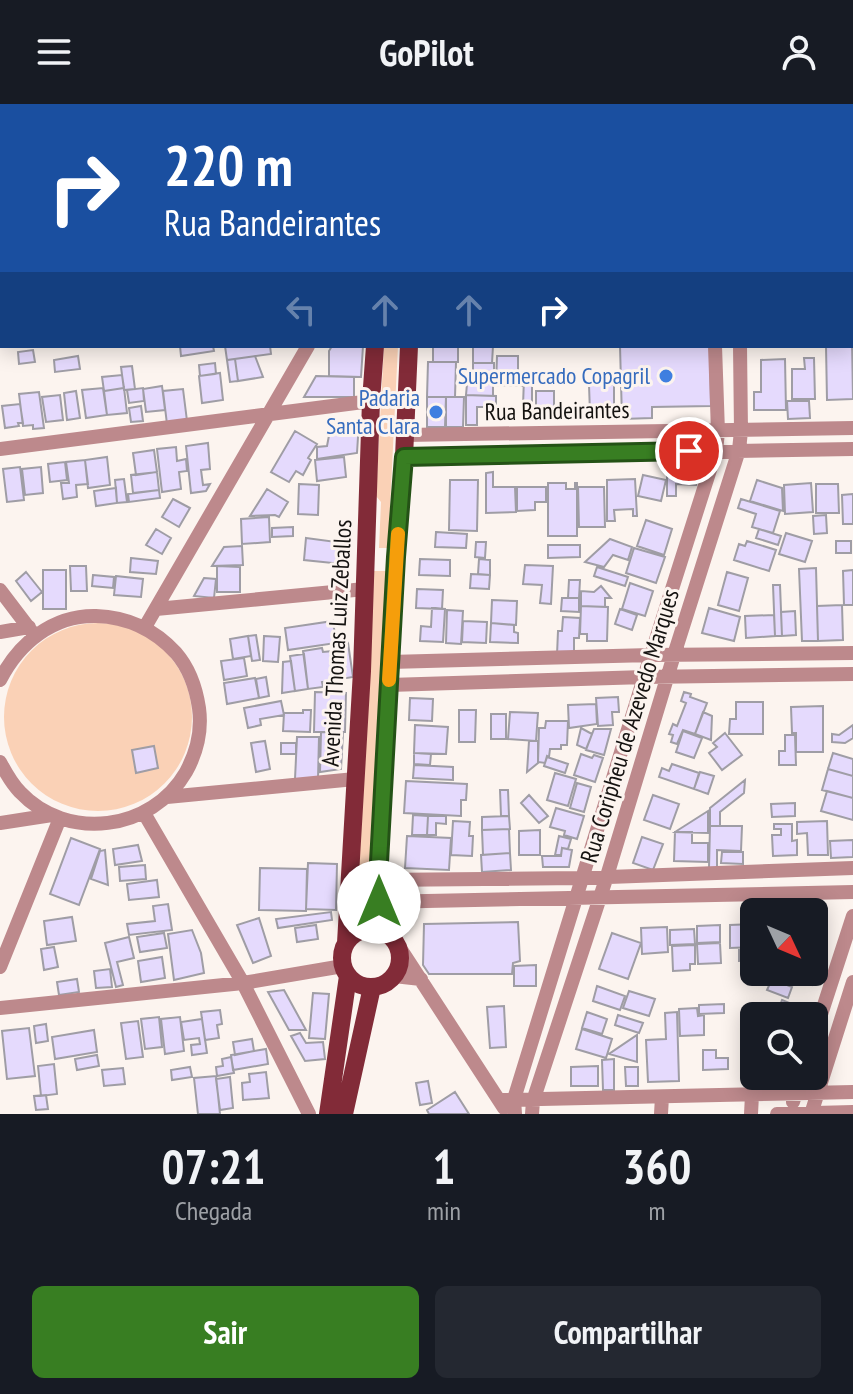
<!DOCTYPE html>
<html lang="pt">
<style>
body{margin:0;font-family:"PT Sans Narrow",sans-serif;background:#242831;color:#f1f3f6;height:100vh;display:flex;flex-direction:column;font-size:30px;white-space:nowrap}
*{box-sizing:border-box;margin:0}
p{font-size:26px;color:#9ea1a6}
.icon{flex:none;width:44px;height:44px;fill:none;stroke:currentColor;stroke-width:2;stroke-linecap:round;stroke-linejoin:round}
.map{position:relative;height:1010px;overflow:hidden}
.drawer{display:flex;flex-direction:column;background:#171b24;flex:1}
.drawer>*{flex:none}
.guide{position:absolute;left:0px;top:0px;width:854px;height:244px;box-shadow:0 4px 20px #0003;background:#1a4fa0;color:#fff;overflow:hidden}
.needle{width:52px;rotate:134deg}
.tools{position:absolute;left:740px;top:794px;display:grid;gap:16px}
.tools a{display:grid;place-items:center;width:88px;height:88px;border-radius:12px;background:#171b24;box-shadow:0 4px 20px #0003;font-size:40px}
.pin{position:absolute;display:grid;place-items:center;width:68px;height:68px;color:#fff;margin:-34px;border:4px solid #fff;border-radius:50%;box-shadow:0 2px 8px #0007}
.me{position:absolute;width:88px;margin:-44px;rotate:0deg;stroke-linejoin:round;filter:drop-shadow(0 0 6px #0008)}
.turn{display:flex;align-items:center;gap:28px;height:168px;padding:0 32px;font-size:36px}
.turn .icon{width:104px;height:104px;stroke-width:2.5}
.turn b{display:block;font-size:56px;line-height:68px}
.lanes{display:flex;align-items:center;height:76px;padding:0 32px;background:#0003;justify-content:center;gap:40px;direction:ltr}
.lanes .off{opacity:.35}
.eta{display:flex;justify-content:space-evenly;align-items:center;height:136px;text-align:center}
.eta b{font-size:48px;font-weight:700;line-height:56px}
.button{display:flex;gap:16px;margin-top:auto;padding:16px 32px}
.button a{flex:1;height:92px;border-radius:12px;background:#387e22;color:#fff;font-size:32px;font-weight:700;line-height:92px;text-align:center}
.button a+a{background:#242831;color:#f1f3f6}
header{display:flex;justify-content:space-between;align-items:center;height:104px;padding:0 32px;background:#171b24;font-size:36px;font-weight:700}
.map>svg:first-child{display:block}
</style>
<header><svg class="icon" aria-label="menu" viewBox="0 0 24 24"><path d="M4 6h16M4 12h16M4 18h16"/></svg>GoPilot<svg class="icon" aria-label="person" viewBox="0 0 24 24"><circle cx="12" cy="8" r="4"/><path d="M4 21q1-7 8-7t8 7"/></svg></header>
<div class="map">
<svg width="853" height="1010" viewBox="0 0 853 1010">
<rect width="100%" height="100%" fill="#fcf4ef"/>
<path fill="#fad1b6" d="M 384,242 L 398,242 L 388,444 L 379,444 L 381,398 L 376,392 Z
M 372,467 L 386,467 L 369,820 L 354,825 Z
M4 613a94 94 0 1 1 188 0a94 94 0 1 1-188 0Z"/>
<path fill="#e5dafd" stroke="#9f9da5" stroke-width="2" d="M 852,237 L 853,295 L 827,296 L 826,242 L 852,242 Z
M 180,242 L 213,242 L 214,247 L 181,252 Z
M 225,242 L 270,242 L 271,250 L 227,256 Z
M 332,242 L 363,242 L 361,273 L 329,272 L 329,247 Z
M 433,242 L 458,242 L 458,258 L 433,258 Z
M 473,242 L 493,242 L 492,259 L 473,259 Z
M 620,242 L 710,242 L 711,302 L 652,303 L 652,314 L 622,315 Z
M 33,246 L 35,258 L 19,260 L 18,248 Z
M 78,252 L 80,265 L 55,268 L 54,256 Z
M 255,252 L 263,273 L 238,277 L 235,255 Z
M 497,252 L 518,252 L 518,268 L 522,269 L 522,282 L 496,281 Z
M 804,254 L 814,254 L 815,295 L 792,295 L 792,265 L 805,265 Z
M 235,255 L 238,277 L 230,278 L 227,256 Z
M 785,255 L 786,306 L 754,306 L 754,288 L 761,288 L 761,256 Z
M 428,258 L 456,258 L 455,293 L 427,293 Z
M 215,259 L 216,270 L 200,272 L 199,261 Z
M 473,259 L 494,259 L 494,275 L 473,275 Z
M 132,262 L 135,285 L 124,286 L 121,263 Z
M 220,269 L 223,296 L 202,299 L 199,272 Z
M 122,271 L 124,284 L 104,287 L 102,273 Z
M 316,272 L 354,273 L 354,293 L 304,293 Z
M 524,274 L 532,274 L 532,302 L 523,302 Z
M 467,280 L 493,280 L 493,292 L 466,291 Z
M 614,280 L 614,309 L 590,309 L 589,281 Z
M 162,282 L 165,306 L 146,308 L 143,285 Z
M 103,284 L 107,311 L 86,314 L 82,286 Z
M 124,284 L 127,309 L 107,311 L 104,287 Z
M 143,284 L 144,297 L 129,299 L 127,286 Z
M 183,285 L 187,317 L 167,320 L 163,287 Z
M 76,287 L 80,314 L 67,316 L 64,289 Z
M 536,287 L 554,287 L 554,307 L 536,307 Z
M 39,288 L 44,324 L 33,325 L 33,321 L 23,322 L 19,290 Z
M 60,291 L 63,316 L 46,318 L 42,293 Z
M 466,291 L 496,292 L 496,303 L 477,303 L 477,321 L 466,321 Z
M 427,293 L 446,293 L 445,323 L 427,323 Z
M 446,293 L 464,293 L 463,323 L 446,323 Z
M 787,297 L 809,297 L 810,314 L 788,315 Z
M 20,300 L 23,319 L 18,319 L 19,322 L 5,324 L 2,302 Z
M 141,302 L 143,317 L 131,318 L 129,304 Z
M 359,317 L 357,349 L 317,355 L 317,343 L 327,342 L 331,321 Z
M 295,327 L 317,340 L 308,354 L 311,356 L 303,371 L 296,367 L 289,378 L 271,368 Z
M 208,339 L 210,365 L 201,366 L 203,381 L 210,380 L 206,387 L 191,389 L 186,342 Z
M 176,343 L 177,357 L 186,355 L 187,367 L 179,368 L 181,385 L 162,388 L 157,345 Z
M 154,346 L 157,368 L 136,371 L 133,349 Z
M 107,353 L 110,381 L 88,384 L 85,356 Z
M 344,353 L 346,373 L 317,377 L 315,356 Z
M 85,356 L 88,380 L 76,381 L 77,393 L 63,395 L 61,379 L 69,379 L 66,358 Z
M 65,358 L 67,376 L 50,378 L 48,360 Z
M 20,363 L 24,396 L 7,398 L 3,365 Z
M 41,363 L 43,389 L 25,391 L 22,365 Z
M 669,366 L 697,367 L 696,381 L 676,380 L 676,392 L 667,392 L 667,370 L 669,370 Z
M 157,368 L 159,386 L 133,389 L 131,371 Z
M 493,368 L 493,383 L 515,383 L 516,408 L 486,409 L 486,369 Z
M 643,371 L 666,376 L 661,397 L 638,392 Z
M 124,375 L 127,398 L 117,399 L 115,376 Z
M 635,375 L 637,412 L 633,412 L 633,405 L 614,406 L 615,417 L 607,417 L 607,376 Z
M 450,376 L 478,376 L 477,427 L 449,426 Z
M 757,376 L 782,384 L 783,407 L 750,397 Z
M 548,379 L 566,379 L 566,385 L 575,385 L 575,379 L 577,379 L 577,432 L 548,432 Z
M 811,379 L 813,408 L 785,410 L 784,381 Z
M 299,380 L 319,381 L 318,411 L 298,410 Z
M 816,380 L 838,380 L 839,409 L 816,409 Z
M 517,383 L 546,383 L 546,398 L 535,398 L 535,406 L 517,407 Z
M 578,383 L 604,383 L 605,423 L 579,423 Z
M 116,384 L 117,399 L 96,402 L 94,387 Z
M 267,385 L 288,398 L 279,413 L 275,411 L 250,412 Z
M 159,386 L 160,394 L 129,398 L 128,390 Z
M 853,390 L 853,420 L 843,420 L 842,391 Z
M 173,395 L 190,404 L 179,423 L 162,413 Z
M 741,395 L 780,407 L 773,429 L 752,423 L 756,410 L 738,404 Z
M 826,411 L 827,429 L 814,430 L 813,412 Z
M 269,413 L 270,438 L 242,440 L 241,415 Z
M 646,416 L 672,425 L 664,451 L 637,442 Z
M 293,423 L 293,432 L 272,433 L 272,424 Z
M 156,425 L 171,434 L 162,450 L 146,441 Z
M 759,425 L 781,432 L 778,441 L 756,434 Z
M 436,428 L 467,430 L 466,444 L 435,443 Z
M 786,429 L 812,437 L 805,458 L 779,450 Z
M 306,434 L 344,439 L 342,460 L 304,456 Z
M 610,435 L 632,443 L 628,456 L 613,451 L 604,463 L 585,458 Z
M 747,437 L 776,446 L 769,467 L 734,456 L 739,440 L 745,442 Z
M 836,437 L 851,437 L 851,449 L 836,449 Z
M 476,438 L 486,438 L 485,454 L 475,453 Z
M 548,441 L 580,441 L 580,453 L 548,454 Z
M 242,442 L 243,461 L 212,462 L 224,443 Z
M 634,444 L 665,453 L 656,479 L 626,469 Z
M 131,454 L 158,457 L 156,470 L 130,468 Z
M 420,455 L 450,456 L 450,472 L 419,471 Z
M 479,455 L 490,456 L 490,471 L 478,470 Z
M 525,461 L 553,462 L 551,500 L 540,499 L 542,481 L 523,480 Z
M 70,462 L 86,462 L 87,487 L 71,487 Z
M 217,462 L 240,463 L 240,488 L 217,488 Z
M 597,463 L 628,473 L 625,482 L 594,472 Z
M 816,464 L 818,537 L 802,537 L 799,465 Z
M 43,466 L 66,466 L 66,505 L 43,505 Z
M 853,466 L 853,501 L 844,501 L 843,467 Z
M 26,468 L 42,488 L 31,497 L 16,477 Z
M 727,468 L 748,474 L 739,507 L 718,501 Z
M 471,470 L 490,471 L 489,485 L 470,484 Z
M 93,471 L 114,473 L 113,484 L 92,482 Z
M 116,472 L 143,475 L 141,493 L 114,491 Z
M 204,474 L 216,475 L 214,494 L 194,492 Z
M 569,476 L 580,476 L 579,494 L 568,494 Z
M 630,479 L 653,487 L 645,512 L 622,505 Z
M 773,481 L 780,481 L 782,532 L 775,532 Z
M 601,482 L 611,494 L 605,494 L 605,503 L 581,502 L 581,487 L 594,488 Z
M 417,485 L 443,486 L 442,505 L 416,504 Z
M 562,494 L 579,494 L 579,508 L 561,507 Z
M 492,496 L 517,497 L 516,521 L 491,519 Z
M 842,501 L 843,536 L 818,537 L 817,502 Z
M 581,502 L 608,503 L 607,537 L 587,537 L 587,530 L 580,530 Z
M 432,504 L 445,505 L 443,538 L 420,537 L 421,522 L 431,523 Z
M 709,504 L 740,513 L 734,537 L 702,529 Z
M 620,505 L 637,511 L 632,526 L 615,520 Z
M 447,506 L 463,507 L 461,540 L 446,539 Z
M 795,507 L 796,531 L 782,532 L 781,508 Z
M 774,511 L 775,532 L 746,534 L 745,512 Z
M 563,513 L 580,514 L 579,534 L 574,534 L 574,551 L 557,551 L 558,527 L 562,527 Z
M 333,517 L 336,539 L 288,546 L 285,524 Z
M 463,517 L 487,518 L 486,539 L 462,538 Z
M 491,519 L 514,521 L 514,528 L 518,529 L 518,539 L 490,538 Z
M 256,531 L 260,556 L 252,557 L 248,532 Z
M 248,532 L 251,552 L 233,555 L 230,535 Z
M 264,532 L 280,533 L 278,558 L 263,557 Z
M 348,539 L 353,573 L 322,578 L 323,583 L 308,585 L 303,547 L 322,544 L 323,548 L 333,547 L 332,542 Z
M 304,550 L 308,585 L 295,587 L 290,552 Z
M 244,554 L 247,572 L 224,576 L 221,557 Z
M 291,557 L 295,587 L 282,589 L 283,558 Z
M 266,573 L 269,592 L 259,594 L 256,575 Z
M 255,574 L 259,594 L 227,600 L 224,579 Z
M 315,588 L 346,589 L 345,628 L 314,628 Z
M 684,588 L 691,590 L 690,593 L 707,599 L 695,630 L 683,626 L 677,640 L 671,638 L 673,631 L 669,630 L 673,620 L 677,622 L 686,599 L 681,597 Z
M 618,593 L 619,608 L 612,608 L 613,621 L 598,622 L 596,594 Z
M 410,594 L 433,595 L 432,617 L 409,616 Z
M 281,597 L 284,611 L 260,615 L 261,621 L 248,624 L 244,604 Z
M 736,598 L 763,598 L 763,630 L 729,630 L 730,615 L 736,615 Z
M 596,600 L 597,620 L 569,624 L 568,601 Z
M 823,602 L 823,648 L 796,648 L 796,629 L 792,629 L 791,603 Z
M 303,606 L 311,606 L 310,628 L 283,627 L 284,609 L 303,609 Z
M 459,606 L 476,606 L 475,638 L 459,638 Z
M 510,608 L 538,609 L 536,637 L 508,635 Z
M 703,608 L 712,612 L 711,636 L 695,630 Z
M 491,610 L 506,610 L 506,635 L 491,635 Z
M 546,617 L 568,617 L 567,641 L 561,641 L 561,645 L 550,645 L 549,653 L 547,652 L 545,659 L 538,658 L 539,624 L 545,624 Z
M 415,621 L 448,623 L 446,650 L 414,649 Z
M 853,621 L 853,634 L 845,639 L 832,638 L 832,630 L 839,631 Z
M 581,624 L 592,630 L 586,645 L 577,641 Z
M 594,625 L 611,625 L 604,651 L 586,646 Z
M 683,627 L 702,634 L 694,654 L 676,648 Z
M 321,628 L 343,629 L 341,665 L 320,668 Z
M 725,629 L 742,651 L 722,666 L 709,649 L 717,643 L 713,639 Z
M 785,631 L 795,631 L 796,661 L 779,661 L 779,647 L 785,647 Z
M 297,633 L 319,633 L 318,675 L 295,675 Z
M 265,637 L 270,665 L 256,668 L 251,639 Z
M 529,637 L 538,637 L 538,659 L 527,668 Z
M 281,639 L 296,639 L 296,650 L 281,650 Z
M 154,642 L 158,664 L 136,669 L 132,646 Z
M 414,649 L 431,650 L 430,661 L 414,660 Z
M 833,649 L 853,655 L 853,672 L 828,665 Z
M 581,650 L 592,654 L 594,651 L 603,654 L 595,678 L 574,671 Z
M 547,653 L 568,660 L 565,669 L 544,662 Z
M 672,660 L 699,669 L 694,685 L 659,673 L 662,664 L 669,667 Z
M 414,661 L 453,663 L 453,676 L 413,674 Z
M 828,665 L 853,672 L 853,694 L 822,686 Z
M 700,668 L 714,672 L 708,690 L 694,685 Z
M 555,669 L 576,675 L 568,702 L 547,696 Z
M 745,676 L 744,689 L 720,708 L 720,722 L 710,722 L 710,704 Z
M 406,677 L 467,680 L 466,696 L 461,696 L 461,712 L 404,709 Z
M 577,679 L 591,683 L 584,708 L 570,704 Z
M 500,686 L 508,686 L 509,712 L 501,712 Z
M 827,687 L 853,694 L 853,716 L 821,707 Z
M 529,691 L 548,712 L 539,719 L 521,699 Z
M 653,691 L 679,700 L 670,725 L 644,716 Z
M 795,699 L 795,712 L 772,713 L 771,700 Z
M 556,704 L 584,712 L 577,735 L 564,731 L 565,727 L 550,723 Z
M 708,707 L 708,729 L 675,728 Z
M 413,711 L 428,712 L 427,731 L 412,731 Z
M 428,712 L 446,712 L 446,720 L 436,719 L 436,731 L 427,731 Z
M 509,712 L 510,725 L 482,726 L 482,713 Z
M 453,717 L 470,718 L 469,732 L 473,732 L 472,752 L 451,751 Z
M 827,717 L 828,751 L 808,751 L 807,729 L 797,730 L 797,718 Z
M 774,720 L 792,720 L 792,737 L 797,736 L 797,751 L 773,752 L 772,731 L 781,731 L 781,725 L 774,725 Z
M 710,722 L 742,722 L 741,747 L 717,746 L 717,764 L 709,764 Z
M 509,725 L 510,749 L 483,751 L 482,726 Z
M 540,726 L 540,751 L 519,751 L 519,727 Z
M 675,728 L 692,728 L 692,739 L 708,739 L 708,758 L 674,757 Z
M 407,732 L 451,734 L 449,766 L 405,764 Z
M 559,732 L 571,735 L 568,745 L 562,744 L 561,751 L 555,751 Z
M 642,733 L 663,740 L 653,766 L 633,759 Z
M 71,734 L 100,745 L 79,801 L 50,790 Z
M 853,736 L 853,753 L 831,754 L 830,737 Z
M 138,741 L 142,757 L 115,761 L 113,745 Z
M 562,744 L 572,746 L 569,763 L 543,763 L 542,752 L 561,752 Z
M 105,746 L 108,781 L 91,775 L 100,747 Z
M 722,748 L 743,748 L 743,760 L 721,759 Z
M 510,749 L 511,766 L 482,768 L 481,751 Z
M 308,759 L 337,760 L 336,806 L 306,805 Z
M 145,761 L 146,775 L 120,777 L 119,763 Z
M 260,764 L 307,765 L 306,807 L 259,806 Z
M 157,776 L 159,793 L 129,796 L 127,780 Z
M 168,800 L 172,826 L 129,831 L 127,820 L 155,817 L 153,802 Z
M 331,808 L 332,816 L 278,824 L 276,815 Z
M 72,813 L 76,837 L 47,841 L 44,817 Z
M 259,814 L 271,852 L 253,859 L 237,821 Z
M 518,818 L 520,857 L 513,859 L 512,870 L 429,870 L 423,861 L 424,820 Z
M 754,820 L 754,843 L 730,844 L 730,821 Z
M 316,821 L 318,835 L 297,838 L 295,824 Z
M 720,821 L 720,838 L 697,839 L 697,822 Z
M 667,823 L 668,848 L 642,850 L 641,824 Z
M 694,825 L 695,840 L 670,841 L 670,826 Z
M 192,826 L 201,849 L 204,869 L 174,876 L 168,830 Z
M 164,829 L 167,844 L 140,848 L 137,833 Z
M 612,829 L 641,839 L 628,875 L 599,865 Z
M 129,833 L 134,854 L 117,858 L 123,881 L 116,883 L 105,839 Z
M 720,839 L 721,859 L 698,860 L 697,840 Z
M 695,841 L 695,860 L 690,860 L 690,866 L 673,867 L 672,842 Z
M 54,843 L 58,863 L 44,866 L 41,845 Z
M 754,845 L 754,856 L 739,857 L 739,846 Z
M 162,853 L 165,874 L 141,878 L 138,857 Z
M 754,858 L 754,868 L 758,868 L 758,874 L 742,875 L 742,859 Z
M 536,861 L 536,882 L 514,882 L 514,862 Z
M 814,863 L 818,864 L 812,881 L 799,876 L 801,870 L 796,868 L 814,868 Z
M 110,865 L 112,883 L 96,884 L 94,867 Z
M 77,875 L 79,888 L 59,891 L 57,878 Z
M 772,875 L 792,883 L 788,894 L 767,886 Z
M 597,882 L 625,892 L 620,906 L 593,897 Z
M 284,886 L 306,926 L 289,926 L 268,888 Z
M 629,887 L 655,895 L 649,912 L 623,904 Z
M 313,889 L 329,890 L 325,935 L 309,934 Z
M 782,896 L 806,906 L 804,912 L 782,912 L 777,910 Z
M 724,900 L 724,909 L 699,910 L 699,901 Z
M 504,902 L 506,943 L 490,944 L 487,903 Z
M 697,904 L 698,912 L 704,911 L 704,931 L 680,932 L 679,905 Z
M 220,906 L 222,920 L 217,921 L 219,934 L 205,936 L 201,908 Z
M 587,908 L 607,915 L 602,930 L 582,924 Z
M 677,908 L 679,977 L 648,978 L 646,936 L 666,935 L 665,909 Z
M 618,911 L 643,919 L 639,929 L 615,921 Z
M 159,913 L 162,943 L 145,945 L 141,915 Z
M 180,913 L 184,947 L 165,950 L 161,915 Z
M 202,915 L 207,949 L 192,951 L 191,941 L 200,940 L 199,934 L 184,936 L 181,918 Z
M 138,917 L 143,953 L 126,955 L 121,919 Z
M 46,920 L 48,937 L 36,939 L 34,922 Z
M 29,924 L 35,972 L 7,975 L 2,927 Z
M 582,925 L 612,935 L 606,954 L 576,945 Z
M 94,926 L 97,948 L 55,955 L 52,933 Z
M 300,929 L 306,939 L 323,938 L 325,955 L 305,957 L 291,932 Z
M 637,931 L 637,958 L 609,950 Z
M 252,935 L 254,947 L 235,951 L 233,938 Z
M 266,945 L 268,960 L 233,966 L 231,951 Z
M 703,946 L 716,946 L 716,954 L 728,954 L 728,965 L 703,966 Z
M 97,951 L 99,962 L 77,966 L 75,955 Z
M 231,953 L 234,969 L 217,972 L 216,963 L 223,962 L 222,955 Z
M 614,955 L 614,986 L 603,986 L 602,956 Z
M 54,960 L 57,990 L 41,992 L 38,962 Z
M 598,962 L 598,982 L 571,982 L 571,963 Z
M 190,963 L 192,973 L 172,976 L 171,966 Z
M 625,963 L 638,963 L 638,982 L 626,982 Z
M 123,964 L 125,980 L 104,982 L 102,966 Z
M 266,968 L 269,994 L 243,996 L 242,979 L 250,978 L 249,970 Z
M 216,972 L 220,1010 L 198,1010 L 194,974 Z
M 230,973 L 233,1004 L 220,1006 L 216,975 Z
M 428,977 L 432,999 L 420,1001 L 416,979 Z
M 455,988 L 469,1010 L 429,1010 L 427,1006 Z
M 46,991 L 48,1005 L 36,1006 L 34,992 Z"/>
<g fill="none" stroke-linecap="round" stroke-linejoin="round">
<path stroke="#bd898c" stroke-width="14" d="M 45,0 L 45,2
M 92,0 L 92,2
M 734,0 L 735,2
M 711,2 L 711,0
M 852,64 L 853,64
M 852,108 L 853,108
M 0,131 L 2,130
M 0,167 L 2,166
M 405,331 L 853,324
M 0,345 L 371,297
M 404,353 L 853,345
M 0,486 L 35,532
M 156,505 L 365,485
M 145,523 L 308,242
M 0,528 L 29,523
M 390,558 L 651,551 L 853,549
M 0,576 C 19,539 53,511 96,512 C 127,513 154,525 176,549 C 189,564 196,584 199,604 C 202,626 197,648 186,668 C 152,727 67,738 20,688 C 11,679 6,669 0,658
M 389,581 L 645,573 L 853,570
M 167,693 L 355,675
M 144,709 L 243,879 L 309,1010
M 0,719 L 52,711
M 378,776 L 582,774 L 853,764
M 379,798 L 853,788
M 398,841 L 504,1004
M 0,863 L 60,714
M 394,872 L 421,875
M 0,904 L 243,879 L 343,862
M 814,932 L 853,812
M 499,996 L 853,988
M 793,998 L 801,972
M 515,1010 L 514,995 L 651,551 L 716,347 L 718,328 L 715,242
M 532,1010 L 533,997 L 607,772 L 674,551 L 739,346 L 741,327 L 740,242
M 661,1010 L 662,993
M 751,1010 L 752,991
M 777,1010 L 853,1008
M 811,1010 L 853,878"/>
<path stroke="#822b38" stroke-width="18" d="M 388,2 L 388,0
M 420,2 L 421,0
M342 854a29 29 0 1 1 58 0a29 29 0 1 1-58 0Z
M 386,828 L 379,798 L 378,776 L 396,453 L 404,353 L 409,242
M 346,839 L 362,567 L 371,297 L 375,242
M 328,1010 L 348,872
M 344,1010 L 372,883"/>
</g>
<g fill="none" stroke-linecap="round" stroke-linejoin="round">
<g stroke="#245216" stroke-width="20">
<path id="route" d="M 379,798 L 378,776 L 396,453 L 404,353 L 689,347"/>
</g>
<use href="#route" stroke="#387e22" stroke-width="14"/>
<path stroke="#f59e0b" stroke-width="14" d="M 389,576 L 398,430"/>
</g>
<g fill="#3f7fe0" stroke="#fcf4ef" stroke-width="3">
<circle cx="666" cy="272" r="8"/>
<circle cx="436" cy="308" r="8"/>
</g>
<g text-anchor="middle" stroke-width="6" stroke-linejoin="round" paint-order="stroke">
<g font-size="24" fill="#366cbe" stroke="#fcf4ef" text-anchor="end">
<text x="650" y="280">Supermercado Copagril</text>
<text x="420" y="302">Padaria<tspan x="420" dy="28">Santa Clara</tspan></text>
</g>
<g font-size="24" fill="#141210" stroke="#fcf4ef">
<text transform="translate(557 307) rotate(-1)" y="8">Rua Bandeirantes</text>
<text transform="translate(337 539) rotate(-87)" y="8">Avenida Thomas Luiz Zeballos</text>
<text transform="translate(630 622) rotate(-73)" y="8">Rua Coripheu de Azevedo Marques</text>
</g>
</g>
</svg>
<div class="tools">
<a><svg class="needle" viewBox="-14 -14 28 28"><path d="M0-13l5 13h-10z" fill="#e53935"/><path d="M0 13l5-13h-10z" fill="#9ea1a6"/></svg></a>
<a><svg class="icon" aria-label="search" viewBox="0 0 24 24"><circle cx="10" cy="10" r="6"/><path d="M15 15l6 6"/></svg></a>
</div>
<div class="pin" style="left:689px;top:347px;background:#d93025"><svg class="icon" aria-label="arrive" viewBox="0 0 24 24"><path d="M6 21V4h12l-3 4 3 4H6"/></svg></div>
<svg class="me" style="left:379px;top:798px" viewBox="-20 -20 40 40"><circle r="19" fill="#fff"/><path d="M0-13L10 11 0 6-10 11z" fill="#387e22"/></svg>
<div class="guide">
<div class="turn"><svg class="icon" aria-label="right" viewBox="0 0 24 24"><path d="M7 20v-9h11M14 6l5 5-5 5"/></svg><div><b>220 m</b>Rua Bandeirantes</div></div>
<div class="lanes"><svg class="icon off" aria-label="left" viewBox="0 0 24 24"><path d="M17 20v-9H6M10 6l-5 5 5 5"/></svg><svg class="icon off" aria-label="ahead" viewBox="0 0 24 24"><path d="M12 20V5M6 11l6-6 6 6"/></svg><svg class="icon off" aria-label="ahead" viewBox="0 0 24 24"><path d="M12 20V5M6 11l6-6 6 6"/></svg><svg class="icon" aria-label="right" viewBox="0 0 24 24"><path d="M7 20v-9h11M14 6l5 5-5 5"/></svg></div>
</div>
</div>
<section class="drawer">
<div class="eta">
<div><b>07:21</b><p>Chegada</p></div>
<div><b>1</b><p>min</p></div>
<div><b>360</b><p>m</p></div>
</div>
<div class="button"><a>Sair</a><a>Compartilhar</a></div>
</section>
